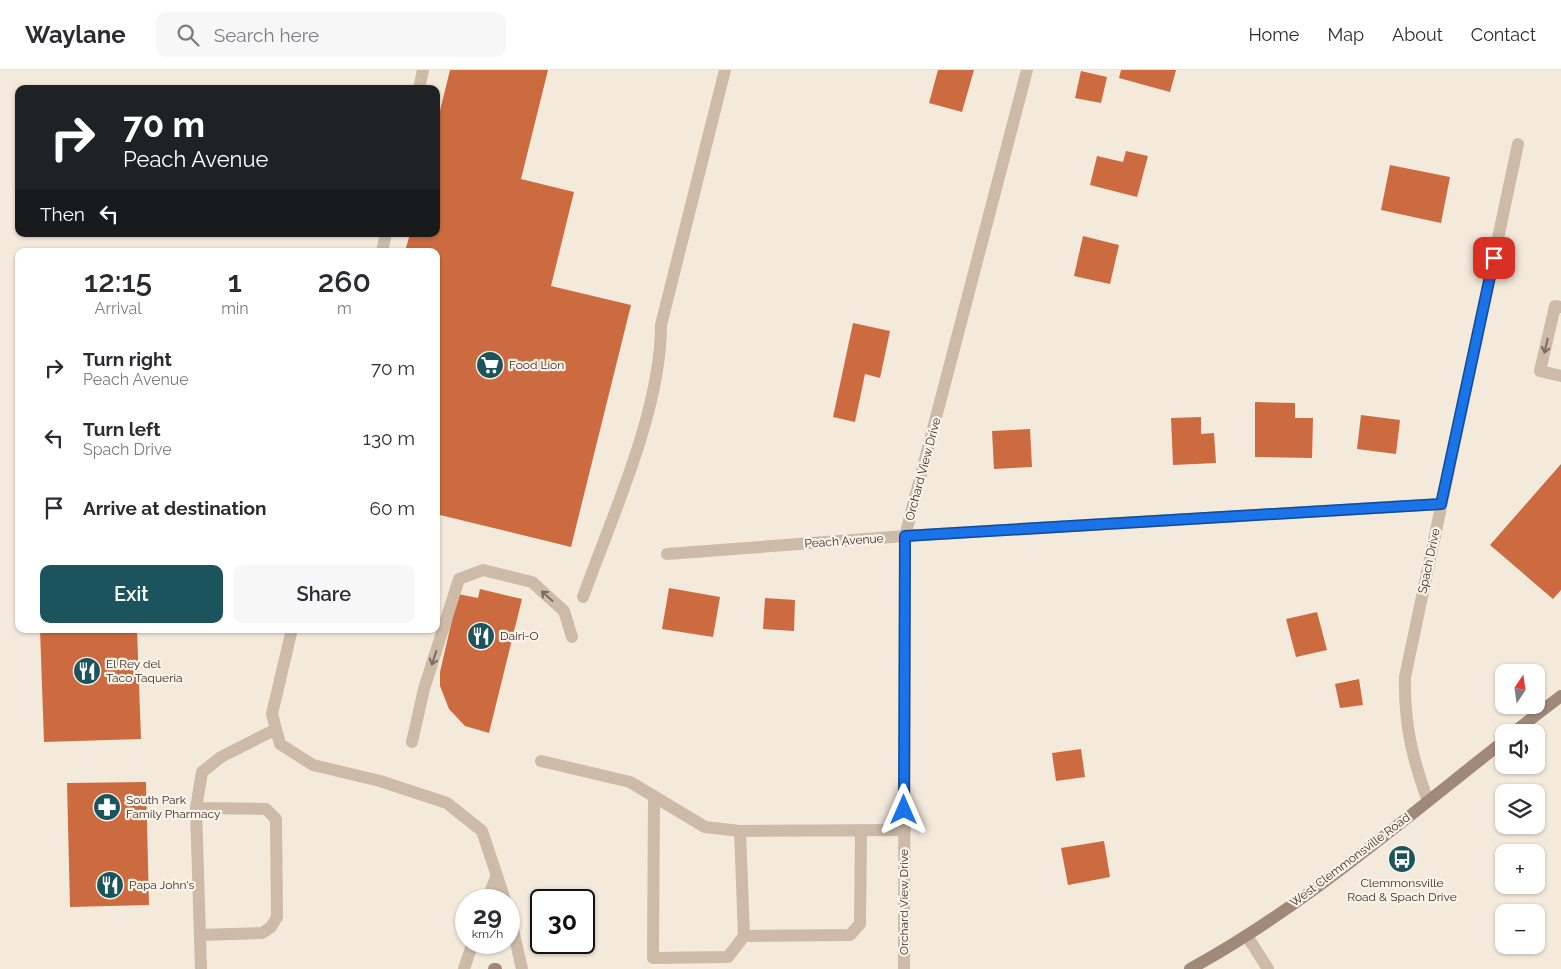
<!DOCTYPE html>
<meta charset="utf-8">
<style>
body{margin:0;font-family:Raleway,sans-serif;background:#f7f7f7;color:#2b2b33;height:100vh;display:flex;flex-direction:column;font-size:19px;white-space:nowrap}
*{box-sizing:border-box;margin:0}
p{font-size:16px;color:#7c7c81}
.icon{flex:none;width:28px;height:28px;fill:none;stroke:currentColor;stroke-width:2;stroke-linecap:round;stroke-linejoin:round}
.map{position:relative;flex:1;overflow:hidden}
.details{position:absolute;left:15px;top:178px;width:425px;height:385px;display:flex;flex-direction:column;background:#fff;border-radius:10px;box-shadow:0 1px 4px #0004}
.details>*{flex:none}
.top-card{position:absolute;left:15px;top:15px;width:425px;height:152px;border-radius:10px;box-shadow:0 1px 4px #0004;background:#202124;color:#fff;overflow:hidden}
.needle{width:32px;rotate:13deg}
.controls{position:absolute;left:1495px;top:594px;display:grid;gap:10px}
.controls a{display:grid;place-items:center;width:50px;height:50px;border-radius:10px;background:#fff;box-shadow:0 1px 4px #0004;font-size:25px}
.speed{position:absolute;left:455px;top:819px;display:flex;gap:10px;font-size:25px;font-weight:700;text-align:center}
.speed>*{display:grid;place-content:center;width:65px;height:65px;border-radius:50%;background:#fff;box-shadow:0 1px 4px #0004;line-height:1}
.speed small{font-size:12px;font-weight:400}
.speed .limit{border:2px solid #111;border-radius:8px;background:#fff;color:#111}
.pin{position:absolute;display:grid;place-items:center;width:42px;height:42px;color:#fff;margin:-21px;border-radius:10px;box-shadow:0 2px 8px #0006}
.me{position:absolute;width:55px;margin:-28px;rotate:0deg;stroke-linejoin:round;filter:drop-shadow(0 0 4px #0008)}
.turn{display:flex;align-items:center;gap:18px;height:105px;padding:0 25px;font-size:22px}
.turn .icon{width:65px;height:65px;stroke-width:2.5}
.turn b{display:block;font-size:35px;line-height:42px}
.then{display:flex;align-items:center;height:48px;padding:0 25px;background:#0003;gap:10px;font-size:19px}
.eta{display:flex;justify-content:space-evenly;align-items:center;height:85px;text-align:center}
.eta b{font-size:30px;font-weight:600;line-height:35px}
.primary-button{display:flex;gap:10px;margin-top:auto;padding:10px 25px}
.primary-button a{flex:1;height:58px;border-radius:10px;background:#1b545d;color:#fff;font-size:20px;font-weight:600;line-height:58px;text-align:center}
.primary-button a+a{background:#f7f7f7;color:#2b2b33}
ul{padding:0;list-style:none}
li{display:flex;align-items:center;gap:15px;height:70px;padding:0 25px}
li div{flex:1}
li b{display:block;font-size:19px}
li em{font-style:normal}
header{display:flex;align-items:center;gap:30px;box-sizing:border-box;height:70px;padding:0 25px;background:#fff;border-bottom:1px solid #e1e1e2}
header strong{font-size:24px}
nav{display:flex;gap:28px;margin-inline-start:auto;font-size:18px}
.search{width:350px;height:45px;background:#f7f7f7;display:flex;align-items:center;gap:12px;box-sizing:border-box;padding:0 18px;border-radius:10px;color:#7c7c81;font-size:19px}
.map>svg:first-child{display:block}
</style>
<header>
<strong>Waylane</strong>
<div class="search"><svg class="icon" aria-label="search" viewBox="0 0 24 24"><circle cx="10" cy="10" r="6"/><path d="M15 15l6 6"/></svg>Search here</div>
<nav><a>Home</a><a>Map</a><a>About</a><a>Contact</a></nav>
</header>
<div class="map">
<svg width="1561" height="899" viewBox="0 0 1561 899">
<rect width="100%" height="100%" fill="#f4eadc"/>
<path fill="#cd6b40" d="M 450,0 L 548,0 L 521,109 L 574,122 L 551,216 L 631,235 L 571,477 L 436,444 L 436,181 L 405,181 L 410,164 L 436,164 L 436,57 Z
M 938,0 L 974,0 L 962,42 L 929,33 Z
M 1121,0 L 1176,0 L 1170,22 L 1119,8 Z
M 1081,1 L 1107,7 L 1101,33 L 1075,28 Z
M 1126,81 L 1148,86 L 1137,127 L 1090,115 L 1097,86 L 1123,92 Z
M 1390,95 L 1450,107 L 1441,153 L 1381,140 Z
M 1083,166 L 1119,175 L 1110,214 L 1074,206 Z
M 853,253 L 890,261 L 880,308 L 865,304 L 855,352 L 833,347 Z
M 1255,332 L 1295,333 L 1295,348 L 1313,348 L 1312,388 L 1255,387 Z
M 1361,345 L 1400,350 L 1396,384 L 1357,379 Z
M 1201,347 L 1201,364 L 1214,363 L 1216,393 L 1173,395 L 1171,348 Z
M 1030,359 L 1032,397 L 994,399 L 992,361 Z
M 1561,394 L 1561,520 L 1553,529 L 1490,475 Z
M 669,518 L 720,527 L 713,567 L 662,559 Z
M 480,519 L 522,529 L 489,663 L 465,656 L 449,639 L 440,616 L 440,602 L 458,524 L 478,528 Z
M 765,528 L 795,530 L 794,561 L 763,559 Z
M 1317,542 L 1327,580 L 1296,587 L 1286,549 Z
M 40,559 L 137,559 L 141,669 L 44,672 Z
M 1359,609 L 1363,635 L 1340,638 L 1335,614 Z
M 1081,679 L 1085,707 L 1056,711 L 1052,683 Z
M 146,712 L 149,835 L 70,837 L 67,713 Z
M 1104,771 L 1110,807 L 1068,815 L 1061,778 Z"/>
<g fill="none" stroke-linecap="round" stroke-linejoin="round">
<path stroke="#cdbaa7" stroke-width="12" d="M 419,19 L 423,0
M 382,181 L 386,164
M 1561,237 L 1555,236 L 1540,301 L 1561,306
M 583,527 C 612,446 661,341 661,255 L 725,0
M 292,559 L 272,644 L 280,674 L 313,695 L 380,711 L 447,733 L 482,761 L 505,830
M 412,672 L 424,619 L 459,509 L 483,500 L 532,512 L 564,541 L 572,567
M 541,691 L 630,712 L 705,757 L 740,761 L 905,760
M 654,726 L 653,888 L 728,887 L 744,866 L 850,865 L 860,854 L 861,760
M 196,738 L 266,739 L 276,749 L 277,847 L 271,857 L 262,863 L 200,865
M 740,761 L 744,866
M 487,830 L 497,805
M 509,842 L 522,899
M 1247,866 L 1268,899
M 201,899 L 196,738 L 202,702 L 221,687 L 276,659
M 464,899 L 473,872"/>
<path stroke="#cdbaa7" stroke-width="12" d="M 667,484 L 905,466 L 1441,434
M 1428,731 C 1412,688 1404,653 1405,607 L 1518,74
M 904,899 L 905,466 L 1027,0"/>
<path stroke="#a08978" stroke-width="12" d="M 1514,662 L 1561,626
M 494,899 L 496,899
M 1190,899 C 1302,838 1403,750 1504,671"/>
</g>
<defs><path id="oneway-shaft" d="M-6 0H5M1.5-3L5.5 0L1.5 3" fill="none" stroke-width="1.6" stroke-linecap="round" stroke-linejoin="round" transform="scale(1.25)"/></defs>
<g stroke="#7b6d61">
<use href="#oneway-shaft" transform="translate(1546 276) rotate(103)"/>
<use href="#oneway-shaft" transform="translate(547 526) rotate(-138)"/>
<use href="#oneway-shaft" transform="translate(434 588) rotate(108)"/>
</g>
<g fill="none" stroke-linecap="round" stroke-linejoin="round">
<g stroke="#114b97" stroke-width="12">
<path id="route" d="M 904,740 L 905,466 L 1441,434 L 1494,188"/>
</g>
<use href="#route" stroke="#1a73e8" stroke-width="9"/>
</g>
<defs>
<g id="supermarket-disc" transform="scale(1.4375)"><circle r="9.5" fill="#1b545d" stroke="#fbf3e8"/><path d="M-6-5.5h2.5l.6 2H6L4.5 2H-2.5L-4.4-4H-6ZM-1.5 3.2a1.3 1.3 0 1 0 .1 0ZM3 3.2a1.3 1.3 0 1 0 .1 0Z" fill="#fff"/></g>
<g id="restaurant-disc" transform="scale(1.4375)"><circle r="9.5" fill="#1b545d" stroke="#fbf3e8"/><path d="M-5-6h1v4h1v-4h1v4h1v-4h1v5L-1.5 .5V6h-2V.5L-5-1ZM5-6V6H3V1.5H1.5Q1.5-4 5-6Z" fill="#fff"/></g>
<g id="pharmacy-disc" transform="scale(1.4375)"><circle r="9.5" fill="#1b545d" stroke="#fbf3e8"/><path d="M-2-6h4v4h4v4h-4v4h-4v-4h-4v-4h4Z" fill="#fff"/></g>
<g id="bus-disc" transform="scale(1.4375)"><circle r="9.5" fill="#1b545d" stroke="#fbf3e8"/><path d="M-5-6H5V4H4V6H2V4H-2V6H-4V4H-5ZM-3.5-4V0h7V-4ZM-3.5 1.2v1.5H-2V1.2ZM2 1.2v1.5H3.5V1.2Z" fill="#fff"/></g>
</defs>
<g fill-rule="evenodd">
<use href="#supermarket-disc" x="490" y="295"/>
<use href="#restaurant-disc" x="481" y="566"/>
<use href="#restaurant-disc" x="87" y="601"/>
<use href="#pharmacy-disc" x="107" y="737"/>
<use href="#bus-disc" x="1402" y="789"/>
<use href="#restaurant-disc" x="110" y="815"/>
</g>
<g text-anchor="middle" stroke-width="4.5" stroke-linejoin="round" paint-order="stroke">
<g font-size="12" fill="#382e28" stroke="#fbf3e8" text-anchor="start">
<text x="509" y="299">Food Lion</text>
<text x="500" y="570">Dairi-O</text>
<text x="106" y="598">El Rey del<tspan x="106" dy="14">Taco Taqueria</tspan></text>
<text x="126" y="734">South Park<tspan x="126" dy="14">Family Pharmacy</tspan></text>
<text x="1402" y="817" text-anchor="middle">Clemmonsville<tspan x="1402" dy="14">Road &amp; Spach Drive</tspan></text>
<text x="129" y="819">Papa John's</text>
</g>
<g font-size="12" fill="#382e28" stroke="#fbf3e8">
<text transform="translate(923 399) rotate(-75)" y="4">Orchard View Drive</text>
<text transform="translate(844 471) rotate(-4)" y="4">Peach Avenue</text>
<text transform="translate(1429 491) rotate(-78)" y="4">Spach Drive</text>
<text transform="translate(1350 790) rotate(-37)" y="4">West Clemmonsville Road</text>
<text transform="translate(904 832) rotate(-90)" y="4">Orchard View Drive</text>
</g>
</g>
</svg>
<div class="controls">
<a><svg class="needle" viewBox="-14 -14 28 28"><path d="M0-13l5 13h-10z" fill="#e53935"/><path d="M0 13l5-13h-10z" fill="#7c7c81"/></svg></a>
<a><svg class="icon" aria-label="sound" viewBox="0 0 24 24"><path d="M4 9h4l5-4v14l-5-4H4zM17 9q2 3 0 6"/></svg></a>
<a><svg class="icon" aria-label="layers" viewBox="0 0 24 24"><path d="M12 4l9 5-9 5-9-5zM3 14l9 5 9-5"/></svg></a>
<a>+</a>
<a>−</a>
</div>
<div class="speed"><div>29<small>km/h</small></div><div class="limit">30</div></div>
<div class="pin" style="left:1494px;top:188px;background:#d93025"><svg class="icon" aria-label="arrive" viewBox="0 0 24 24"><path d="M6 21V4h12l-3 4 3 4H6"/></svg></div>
<svg class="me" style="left:904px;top:740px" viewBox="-20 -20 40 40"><path d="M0-17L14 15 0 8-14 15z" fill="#1a73e8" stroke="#fff" stroke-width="4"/></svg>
<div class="top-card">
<div class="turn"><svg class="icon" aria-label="right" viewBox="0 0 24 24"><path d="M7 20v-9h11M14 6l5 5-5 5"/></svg><div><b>70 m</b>Peach Avenue</div></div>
<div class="then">Then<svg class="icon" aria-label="left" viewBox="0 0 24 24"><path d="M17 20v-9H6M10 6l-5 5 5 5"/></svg></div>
</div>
<section class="details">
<div class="eta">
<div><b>12:15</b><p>Arrival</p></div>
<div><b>1</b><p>min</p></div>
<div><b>260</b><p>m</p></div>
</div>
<ul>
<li><svg class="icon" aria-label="right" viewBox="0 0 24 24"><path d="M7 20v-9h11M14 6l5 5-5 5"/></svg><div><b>Turn right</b><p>Peach Avenue</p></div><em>70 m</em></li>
<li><svg class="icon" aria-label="left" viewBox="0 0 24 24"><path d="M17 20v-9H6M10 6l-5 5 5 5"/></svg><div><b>Turn left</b><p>Spach Drive</p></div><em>130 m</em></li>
<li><svg class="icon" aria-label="arrive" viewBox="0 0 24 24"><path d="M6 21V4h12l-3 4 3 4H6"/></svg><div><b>Arrive at destination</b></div><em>60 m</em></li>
</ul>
<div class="primary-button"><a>Exit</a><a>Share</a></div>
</section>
</div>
